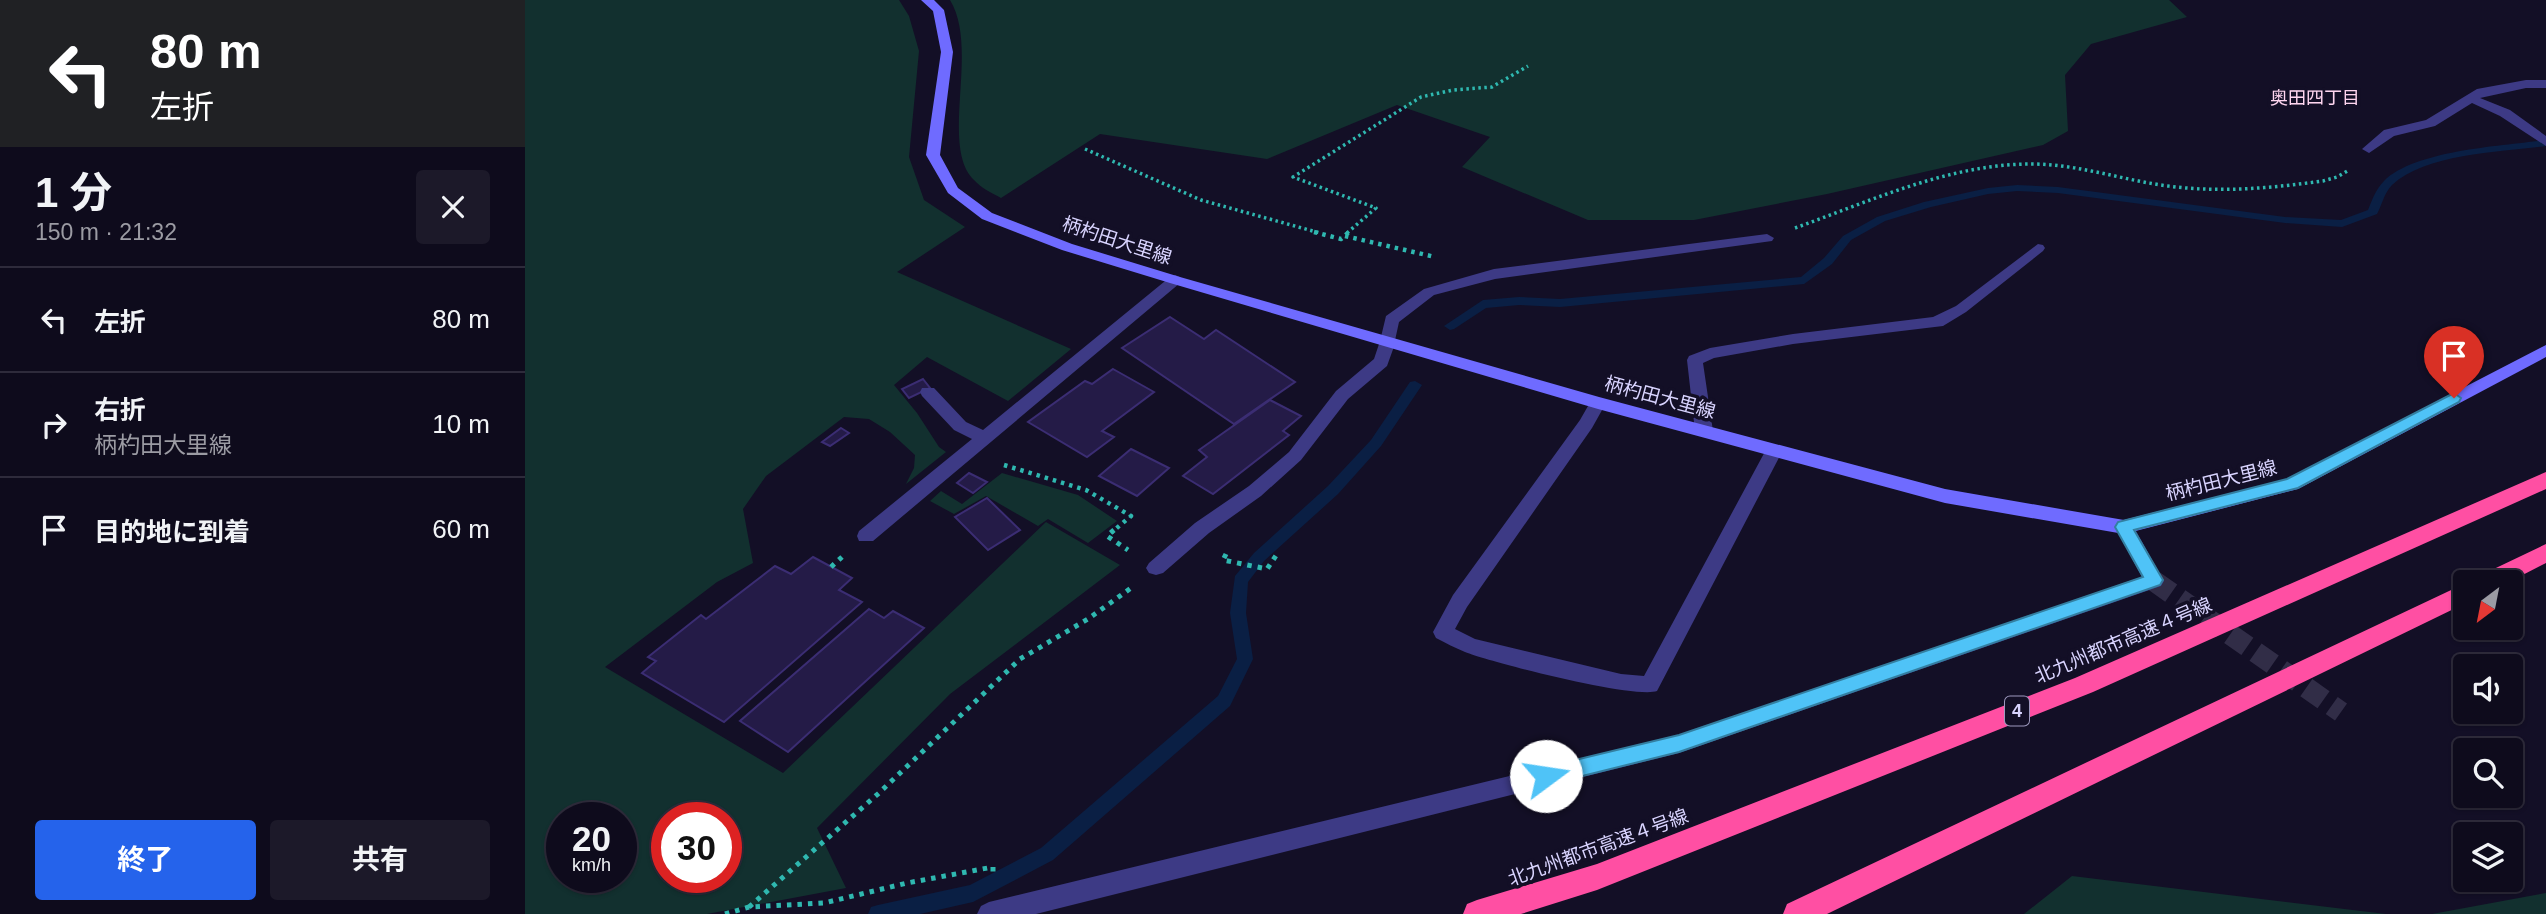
<!DOCTYPE html>
<html lang="ja">
<meta charset="utf-8">
<style>
body{margin:0;font-family:Helvetica,"Noto Sans JP",sans-serif;background:#1c1929;color:#f1f3f6;height:100vh;display:flex;flex-direction:column;font-size:26px;white-space:nowrap}
*{box-sizing:border-box;margin:0}
p{font-size:23px;color:#9b9ba3}
.icon{flex:none;width:38px;height:38px;fill:none;stroke:currentColor;stroke-width:2;stroke-linecap:round;stroke-linejoin:round}
.map{position:relative;flex:1;overflow:hidden}
.panel{display:flex;flex-direction:column;background:#0e0b1c;width:525px}
.panel>*{flex:none}
.hud{background:#202124;color:#fff;overflow:hidden}
.needle{width:46px;rotate:212deg}
.fabs{position:absolute;left:1928px;top:570px;display:grid;gap:14px}
.fabs a{display:grid;place-items:center;width:70px;height:70px;border-radius:7px;background:#0e0b1c;box-shadow:0 2px 5px #0004,0 0 0 2px #2e2b3b;font-size:35px}
.speed{position:absolute;left:21px;top:802px;display:flex;gap:14px;font-size:35px;font-weight:700;text-align:center}
.speed>*{display:grid;place-content:center;width:91px;height:91px;border-radius:50%;background:#0e0b1c;box-shadow:0 2px 5px #0004,0 0 0 2px #2e2b3b;line-height:1}
.speed small{font-size:18px;font-weight:400}
.speed .limit{border:10px solid #d22;background:#fff;color:#111}
.pin{position:absolute;display:grid;place-items:center;width:60px;height:60px;color:#fff;margin:-72px -30px;border-radius:50% 50% 50% 0;rotate:-45deg;box-shadow:0 0 7px #0007}
.pin .icon{rotate:45deg}
.me{position:absolute;width:77px;margin:-38px;rotate:76deg;stroke-linejoin:round;filter:drop-shadow(0 0 5px #0008)}
.turn{display:flex;align-items:center;gap:24px;height:147px;padding:0 35px;font-size:32px}
.turn .icon{width:91px;height:91px;stroke-width:2.5}
.turn b{display:block;font-size:49px;line-height:60px}
.round{display:grid;place-items:center;flex:none;width:74px;height:74px;border-radius:7px;background:#1c1929}
.headline{display:flex;align-items:center;justify-content:space-between;height:119px;padding:0 35px}
h1{font-size:42px;font-weight:700;line-height:52px}
.primary-button{display:flex;gap:14px;margin-top:auto;padding:14px 35px}
.primary-button a{flex:1;height:80px;border-radius:7px;background:#2563eb;color:#fff;font-size:28px;font-weight:700;line-height:80px;text-align:center}
.primary-button a+a{background:#1c1929;color:#f1f3f6}
ul{padding:0;list-style:none}
li{display:flex;align-items:center;gap:21px;height:105px;padding:0 35px;border-top:2px solid #2e2b3b}
li div{flex:1}
li b{display:block;font-size:26px}
li em{font-style:normal}
main{display:flex;flex:1;min-height:0}
.map>svg:first-child{display:block}
</style>
<main>
<section class="panel">
<div class="hud">
<div class="turn"><svg class="icon" aria-label="left" viewBox="0 0 24 24"><path d="M17 20v-9H6M10 6l-5 5 5 5"/></svg><div><b>80 m</b>左折</div></div>
</div>
<div class="headline"><div><h1>1 分</h1><p>150 m · 21:32</p></div><a class="round"><svg class="icon" aria-label="close" viewBox="0 0 24 24"><path d="M6 6l12 12M18 6L6 18"/></svg></a></div>
<ul>
<li><svg class="icon" aria-label="left" viewBox="0 0 24 24"><path d="M17 20v-9H6M10 6l-5 5 5 5"/></svg><div><b>左折</b></div><em>80 m</em></li>
<li><svg class="icon" aria-label="right" viewBox="0 0 24 24"><path d="M7 20v-9h11M14 6l5 5-5 5"/></svg><div><b>右折</b><p>柄杓田大里線</p></div><em>10 m</em></li>
<li><svg class="icon" aria-label="arrive" viewBox="0 0 24 24"><path d="M6 21V4h12l-3 4 3 4H6"/></svg><div><b>目的地に到着</b></div><em>60 m</em></li>
</ul>
<div class="primary-button"><a>終了</a><a>共有</a></div>
</section>
<div class="map">
<svg width="2021" height="914" viewBox="0 0 2021 914">
<rect width="100%" height="100%" fill="#130f26"/>
<path fill="#12302f" fill-rule="evenodd" d="M 0,0 L 374,0 L 384,16 L 394,51 L 384,157 L 399,200 L 440,227 L 372,272 L 546,349 L 483,401 L 402,357 L 369,385 L 392,413 L 414,447 L 421,452 L 381,484 L 389,468 L 390,455 L 365,432 L 344,419 L 319,417 L 241,476 L 218,509 L 228,563 L 192,582 L 80,667 L 258,773 L 521,522 L 595,565 L 425,694 L 292,828 L 321,888 L 182,914 L 0,914 ZM 96,817 L 96,877 L 37,877 L 37,817 ZM 201,817 L 201,877 L 142,877 L 142,817 Z
M 425,0 L 1644,0 L 1662,17 L 1566,44 L 1540,75 L 1543,131 L 1518,145 L 1302,194 L 1169,220 L 1063,220 L 937,167 L 965,137 L 872,105 L 742,159 L 575,134 L 476,198 C 467,193 456,188 449,180 C 414,146 455,49 425,0 Z
M 477,473 L 553,495 L 592,521 L 563,543 L 523,519 L 513,526 L 461,496 L 429,514 L 405,501 L 416,491 L 437,504 Z
M 1547,876 L 1861,914 L 1499,914 Z
M 2021,893 L 2021,914 L 1907,914 Z"/>
<g fill="none" stroke-linecap="round" stroke-linejoin="round">
<path fill="#0a1f44" fill-rule="evenodd" d="M 2021,140 L 2021,146 C 1977,152 1901,153 1867,185 C 1859,193 1857,205 1852,214 L 1817,227 L 1760,223 L 1533,193 L 1492,191 L 1463,194 L 1406,207 L 1360,221 L 1326,240 L 1307,264 L 1279,284 L 1035,307 L 994,305 L 961,308 L 929,329 L 925,330 L 919,326 L 958,300 L 994,297 L 1035,299 L 1276,277 L 1299,258 L 1318,236 L 1352,217 L 1399,202 L 1463,188 L 1492,185 L 1533,187 L 1760,217 L 1816,220 L 1843,210 C 1847,200 1851,189 1859,181 C 1890,150 1978,146 2021,140 Z
M 890,381 L 897,385 L 856,446 L 813,494 L 739,561 L 723,582 L 721,613 L 728,659 L 705,706 L 528,860 L 448,902 L 395,914 L 343,914 L 346,907 L 353,905 L 445,885 L 516,848 L 693,696 L 712,659 L 705,613 L 710,576 L 729,553 L 803,486 L 846,440 L 885,382 Z"/>
</g>
<path fill="#241b47" stroke="#3b2d73" stroke-width="2" d="M 645,317 L 679,339 L 691,330 L 770,382 L 709,424 L 597,348 Z
M 588,369 L 629,392 L 577,431 L 589,437 L 562,457 L 503,422 L 560,381 L 567,384 Z
M 398,379 L 405,388 L 384,398 L 377,389 Z
M 745,400 L 776,416 L 758,431 L 764,435 L 688,494 L 658,476 L 682,457 L 674,450 Z
M 316,428 L 324,433 L 305,446 L 297,442 Z
M 606,449 L 644,468 L 612,496 L 574,476 Z
M 444,473 L 462,482 L 448,493 L 432,483 Z
M 462,498 L 495,530 L 463,550 L 430,517 Z
M 288,557 L 327,578 L 314,590 L 337,602 L 199,722 L 117,673 L 131,661 L 123,657 L 176,615 L 181,619 L 250,566 L 266,574 Z
M 344,609 L 359,618 L 368,611 L 399,628 L 263,752 L 215,721 Z"/>
<g fill="none" stroke-linecap="round" stroke-linejoin="round">
<path stroke="#312d47" stroke-width="21" stroke-dasharray="21 10" stroke-linecap="butt" d="M 1629,581 L 1816,712"/>
<path stroke="#2fb8b0" stroke-width="3.5" stroke-dasharray="2.5 3.5" stroke-linecap="butt" d="M 560,149 L 676,200 L 795,233
M 1270,228 C 1346,201 1424,164 1506,164 C 1553,164 1597,180 1643,186 C 1694,193 1747,188 1798,181 L 1812,177 L 1824,170
M 822,233 L 851,208 L 768,177 L 896,97 L 928,90 L 967,87 L 1003,66"/>
<path stroke="#2fb8b0" stroke-width="4.5" stroke-dasharray="3.5 5" stroke-linecap="butt" d="M 789,232 L 816,239 L 824,232
M 820,236 L 910,257
M 479,465 L 561,490 L 606,516 L 587,532"/>
<path stroke="#2fb8b0" stroke-width="5" stroke-dasharray="4.5 6" stroke-linecap="butt" d="M 589,530 L 582,536 L 603,550
M 701,554 L 698,560 L 742,569 L 752,554
M 306,567 L 317,557
M 224,907 L 354,793 L 495,659 L 563,619 L 606,588
M 200,914 L 224,907 L 299,903 L 382,883 L 468,867 L 468,874"/>
<path fill="#3d3a85" fill-rule="evenodd" d="M 650,275 L 655,277 L 658,280 L 655,283 L 348,541 L 334,541 L 332,536 L 334,531 L 447,439 L 429,430 L 397,396 L 395,392 L 397,388 L 409,388 L 441,422 L 458,430 L 645,277 Z
M 863,336 L 871,341 L 862,366 L 823,399 L 776,460 L 736,496 L 684,533 L 638,573 L 631,575 L 624,573 L 621,568 L 624,563 L 670,523 L 724,486 L 764,452 L 811,391 L 849,359 L 855,341 Z
M 1073,397 L 1081,403 L 1067,428 L 942,607 L 930,629 L 950,639 L 1096,674 L 1119,676 L 1243,446 L 1255,446 L 1258,450 L 1132,691 C 1110,699 968,663 940,652 C 930,648 921,643 911,638 L 908,632 L 928,595 L 1055,420 L 1067,399 Z"/>
<path fill="#3d3a85" fill-rule="evenodd" d="M 2001,80 L 2021,80 L 2021,88 L 2001,88 L 1955,98 L 1985,110 L 2021,136 L 2021,146 L 1975,116 L 1947,103 L 1910,126 L 1869,136 L 1844,153 L 1837,149 L 1859,130 L 1901,120 L 1952,89 Z
M 1242,234 L 1249,238 L 1247,241 L 970,279 L 909,295 L 874,322 L 869,345 L 857,345 L 855,341 L 861,316 L 899,289 L 969,269 Z
M 1513,244 L 1518,245 L 1520,248 L 1518,251 L 1441,312 L 1418,326 L 1268,344 L 1189,358 L 1178,363 L 1188,431 L 1179,437 L 1170,431 L 1162,360 L 1164,356 L 1185,348 L 1268,334 L 1408,317 L 1431,306 Z
M 1599,520 L 1606,522 L 1636,576 L 1639,581 L 1636,586 L 1154,753 L 511,914 L 452,914 L 456,906 L 464,902 L 1154,735 L 1617,577 L 1590,527 L 1592,522 Z"/>
<path fill="#6f6bff" fill-rule="evenodd" d="M 396,0 L 409,0 L 419,10 L 428,52 L 415,155 L 433,188 L 467,213 L 547,244 L 655,277 L 1074,397 L 1420,489 L 1599,520 L 1762,479 L 2021,345 L 2021,357 L 1773,489 L 1599,534 L 1420,503 L 1073,409 L 645,283 L 537,250 L 457,219 L 423,193 L 401,155 L 416,52 L 408,11 Z"/>
<path fill="#ff4fa3" fill-rule="evenodd" d="M 2021,472 L 2021,489 L 1568,692 L 1072,890 L 996,914 L 938,914 L 942,904 L 952,900 L 1072,864 L 1550,678 Z
M 2021,544 L 2021,563 L 1982,583 L 1949,583 L 1952,577 Z
M 1941,583 L 1941,603 L 1302,914 L 1258,914 L 1262,904 Z"/>
</g>
<path fill="#4fc3f7" stroke="#337fa1" stroke-width="2" d="M 1929,393 L 1936,398 L 1934,402 L 1773,488 L 1609,530 L 1638,580 L 1635,585 L 1154,752 L 1021,785 L 1014,783 L 1012,776 L 1014,770 L 1021,767 L 1154,735 L 1618,577 L 1590,527 L 1593,522 L 1762,479 Z"/>
<g text-anchor="middle" stroke-width="7" stroke-linejoin="round" paint-order="stroke">
<g font-size="18" fill="#ffd6f0" stroke="#130f26">
<text x="1790" y="104">奥田四丁目</text>
</g>
<rect fill="#130f26" stroke="#9e99be" stroke-width="2" x="1480" y="696.5" width="24" height="29" rx="5"/>
<g font-size="18" font-weight="bold" fill="#d9d4ff">
<text x="1492" y="717">4</text>
</g>
<g font-size="19" fill="#d9d4ff" stroke="#130f26">
<text transform="translate(592 240) rotate(18)" y="7">柄杓田大里線</text>
<text transform="translate(1135 397) rotate(15)" y="7">柄杓田大里線</text>
<text transform="translate(1696 480) rotate(-14)" y="7">柄杓田大里線</text>
<text transform="translate(1598 640) rotate(-23)" y="7">北九州都市高速４号線</text>
<text transform="translate(1073 847) rotate(-20)" y="7">北九州都市高速４号線</text>
</g>
</g>
</svg>
<div class="fabs">
<a><svg class="needle" viewBox="-14 -14 28 28"><path d="M0-13l5 13h-10z" fill="#e53935"/><path d="M0 13l5-13h-10z" fill="#9b9ba3"/></svg></a>
<a><svg class="icon" aria-label="sound" viewBox="0 0 24 24"><path d="M4 9h4l5-4v14l-5-4H4zM17 9q2 3 0 6"/></svg></a>
<a><svg class="icon" aria-label="search" viewBox="0 0 24 24"><circle cx="10" cy="10" r="6"/><path d="M15 15l6 6"/></svg></a>
<a><svg class="icon" aria-label="layers" viewBox="0 0 24 24"><path d="M12 4l9 5-9 5-9-5zM3 14l9 5 9-5"/></svg></a>
</div>
<div class="speed"><div>20<small>km/h</small></div><div class="limit">30</div></div>
<div class="pin" style="left:1929px;top:398px;background:#d93025"><svg class="icon" aria-label="arrive" viewBox="0 0 24 24"><path d="M6 21V4h12l-3 4 3 4H6"/></svg></div>
<svg class="me" style="left:1021px;top:776px" viewBox="-20 -20 40 40"><circle r="19" fill="#fff"/><path d="M0-13L10 11 0 6-10 11z" fill="#4fc3f7"/></svg>
</div>
</main>
